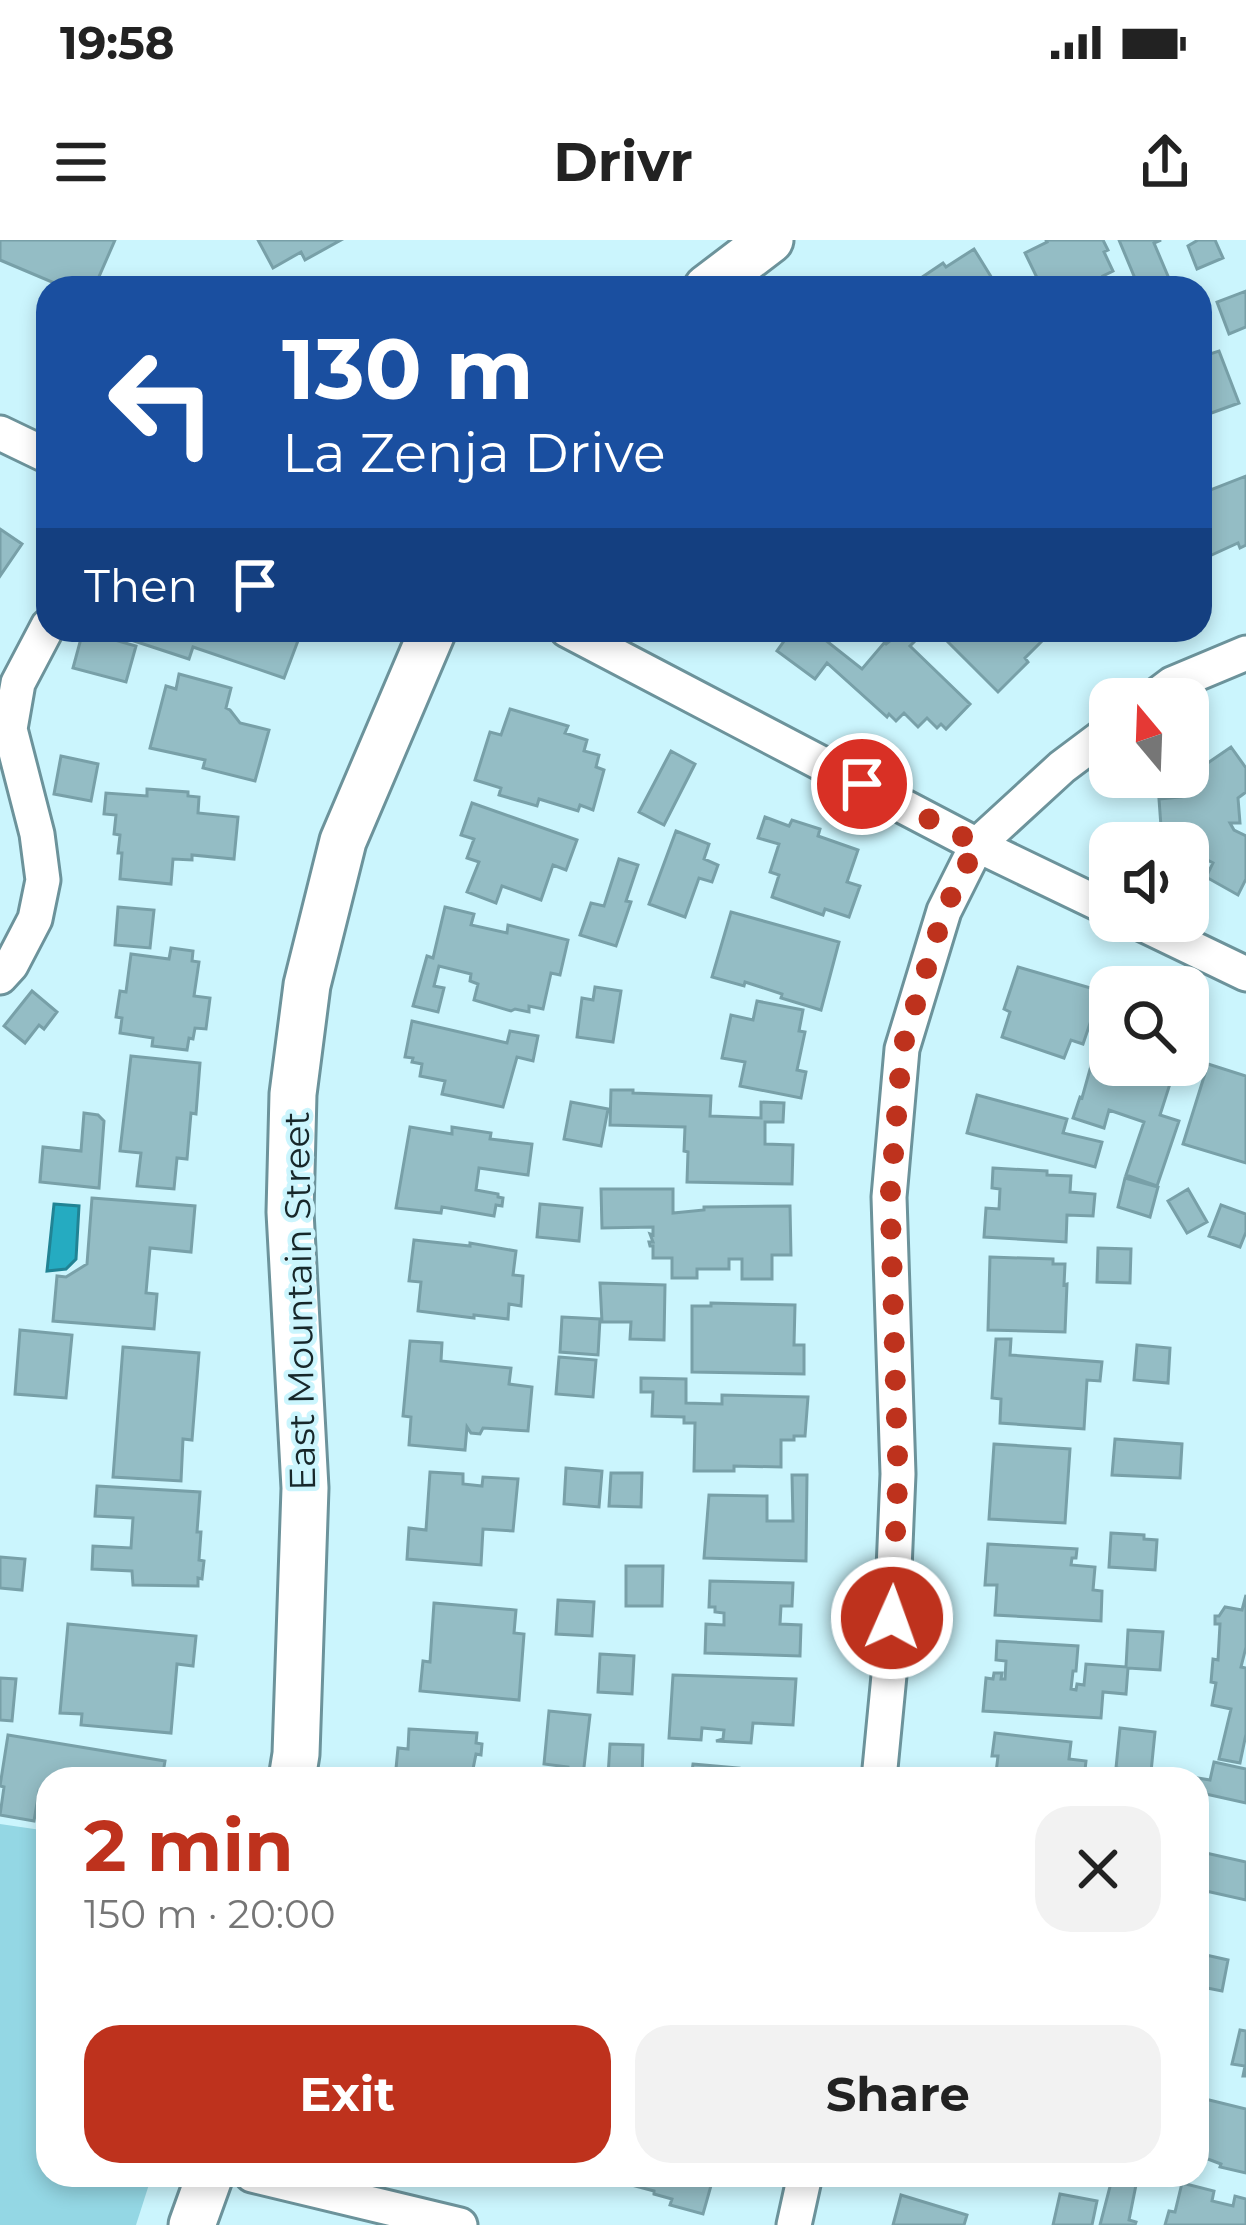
<!DOCTYPE html>
<meta charset="utf-8">
<style>
body{margin:0;font-family:Montserrat,sans-serif;background:#f2f2f2;color:#222;height:100vh;display:flex;flex-direction:column;font-size:45px;white-space:nowrap}
*{box-sizing:border-box;margin:0}
p{font-size:39px;color:#767676}
.icon{flex:none;width:66px;height:66px;fill:none;stroke:currentColor;stroke-width:2;stroke-linecap:round;stroke-linejoin:round}
.map{position:relative;flex:1;overflow:hidden}
.panel{position:absolute;left:36px;top:1527px;width:1173px;height:420px;display:flex;flex-direction:column;background:#fff;border-radius:36px;box-shadow:0 6px 18px #0003}
.panel>*{flex:none}
.banner{position:absolute;left:36px;top:36px;width:1176px;height:366px;border-radius:36px;box-shadow:0 6px 18px #0003;background:#1a4fa0;color:#fff;overflow:hidden}
.needle{width:78px;rotate:341deg}
.buttons{position:absolute;left:1089px;top:438px;display:grid;gap:24px}
.buttons a{display:grid;place-items:center;width:120px;height:120px;border-radius:24px;background:#fff;box-shadow:0 6px 18px #0003;font-size:60px}
.pin{position:absolute;display:grid;place-items:center;width:102px;height:102px;color:#fff;margin:-51px;border:6px solid #fff;border-radius:50%;box-shadow:0 3px 12px #0007}
.me{position:absolute;width:132px;margin:-66px;rotate:2deg;stroke-linejoin:round;filter:drop-shadow(0 0 9px #0008)}
.turn{display:flex;align-items:center;gap:42px;height:252px;padding:0 48px;font-size:54px}
.turn .icon{width:156px;height:156px;stroke-width:2.5}
.turn b{display:block;font-size:84px;line-height:102px}
.then{display:flex;align-items:center;height:114px;padding:0 48px;background:#0003;gap:24px;font-size:45px}
.round{display:grid;place-items:center;flex:none;width:126px;height:126px;border-radius:36px;background:#f2f2f2}
.summary{display:flex;align-items:center;justify-content:space-between;height:204px;padding:0 48px}
h1{font-size:72px;font-weight:700;line-height:90px;color:#be321d}
.action{display:flex;gap:24px;margin-top:auto;padding:24px 48px}
.action a{flex:1;height:138px;border-radius:36px;background:#be321d;color:#fff;font-size:48px;font-weight:700;line-height:138px;text-align:center}
.action a+a{background:#f2f2f2;color:#222}
.status{display:flex;justify-content:space-between;align-items:center;height:84px;padding:0 60px;background:#fff;direction:ltr}
.status svg{height:33px;fill:currentColor}
header{display:flex;justify-content:space-between;align-items:center;height:156px;padding:0 48px;background:#fff;font-size:54px;font-weight:700}
.map>svg:first-child{display:block}
</style>
<div class="status"><b>19:58</b><svg viewBox="0 0 49 12"><path d="M0 12V9h3v3zM5 12V6h3v6zM10 12V3h3v9zM15 12V0h3v12zM26 1h20v11H26zM47 4h2v5h-2z"/></svg></div>
<header><svg class="icon" aria-label="menu" viewBox="0 0 24 24"><path d="M4 6h16M4 12h16M4 18h16"/></svg>Drivr<svg class="icon" aria-label="share" viewBox="0 0 24 24"><path d="M12 15V3M7 8l5-5 5 5M5 13v7h14v-7"/></svg></header>
<div class="map">
<svg width="1246" height="1985" viewBox="0 0 1246 1985">
<rect width="100%" height="100%" fill="#cbf5fd"/>
<path fill="#94d7e4" d="M 0,1584 L 48,1591 L 48,1935 L 152,1935 L 136,1985 L 0,1985 Z"/>
<path fill="#25abc1" stroke="#218394" stroke-width="3" d="M 54,964 L 79,966 L 76,1019 L 66,1029 L 47,1031 Z"/>
<path fill="#94bdc5" stroke="#78a0a8" stroke-width="3" d="M 0,0 L 115,0 L 94,48 L 66,48 L 0,20 Z
M 258,0 L 341,0 L 305,20 L 301,12 L 273,28 Z
M 1046,0 L 1103,0 L 1108,10 L 1104,12 L 1113,31 L 1103,36 L 1109,48 L 1042,48 L 1025,13 L 1047,2 Z
M 1119,0 L 1161,0 L 1154,3 L 1173,48 L 1139,48 Z
M 1198,0 L 1215,0 L 1223,18 L 1197,29 L 1188,6 Z
M 974,9 L 998,48 L 919,48 L 915,42 L 943,23 L 946,27 Z
M 1246,51 L 1246,87 L 1229,94 L 1217,62 Z
M 1219,111 L 1239,163 L 1203,176 L 1200,169 L 1200,117 Z
M 1246,236 L 1246,305 L 1240,308 L 1238,303 L 1205,318 L 1200,305 L 1200,254 Z
M 0,289 L 22,304 L 0,336 Z
M 131,390 L 302,390 L 284,438 L 193,407 L 189,419 L 128,399 Z
M 792,390 L 831,390 L 824,399 L 862,429 L 884,403 L 886,404 L 904,390 L 912,390 L 919,397 L 910,406 L 970,464 L 946,489 L 941,484 L 937,488 L 927,478 L 918,487 L 904,473 L 896,481 L 889,474 L 887,477 L 827,423 L 815,439 L 777,411 Z
M 936,390 L 1033,390 L 1043,400 L 1025,418 L 1028,422 L 998,452 Z
M 83,391 L 136,406 L 126,442 L 73,428 Z
M 179,434 L 231,448 L 226,468 L 230,470 L 240,483 L 269,490 L 255,541 L 203,528 L 205,520 L 150,508 L 166,446 L 176,449 Z
M 510,469 L 568,486 L 565,493 L 587,500 L 584,511 L 599,515 L 596,527 L 604,530 L 593,570 L 580,565 L 578,571 L 539,559 L 537,566 L 499,555 L 501,548 L 475,540 L 490,492 L 501,495 Z
M 1231,507 L 1246,528 L 1246,552 L 1238,558 L 1240,583 L 1230,583 L 1234,590 L 1246,596 L 1246,639 L 1238,655 L 1206,637 L 1213,623 L 1196,614 L 1188,615 L 1188,603 L 1181,603 L 1181,599 L 1162,600 L 1159,559 L 1181,557 L 1180,542 Z
M 671,511 L 695,524 L 664,585 L 639,572 Z
M 61,516 L 98,524 L 91,561 L 54,554 Z
M 147,549 L 188,552 L 188,556 L 199,557 L 198,573 L 238,577 L 234,619 L 192,615 L 192,620 L 173,619 L 171,644 L 120,639 L 122,613 L 118,613 L 120,595 L 114,594 L 116,575 L 104,574 L 106,553 L 147,556 Z
M 472,563 L 577,600 L 566,630 L 553,625 L 541,660 L 502,646 L 496,663 L 467,652 L 479,622 L 467,618 L 474,599 L 461,595 Z
M 765,577 L 789,586 L 792,580 L 820,589 L 818,596 L 858,610 L 847,642 L 860,646 L 849,677 L 825,669 L 823,675 L 772,657 L 779,635 L 770,632 L 779,604 L 758,598 Z
M 676,591 L 709,604 L 704,619 L 718,625 L 712,642 L 699,638 L 685,677 L 649,664 Z
M 619,619 L 638,625 L 626,661 L 631,662 L 616,706 L 580,695 L 591,663 L 604,666 Z
M 118,667 L 154,670 L 150,708 L 115,705 Z
M 445,667 L 474,674 L 471,685 L 507,693 L 508,685 L 568,700 L 560,735 L 551,733 L 543,769 L 529,766 L 529,772 L 515,769 L 511,771 L 474,760 L 478,744 L 470,741 L 471,734 L 439,726 L 434,746 L 444,748 L 438,772 L 413,766 L 427,716 L 433,718 Z
M 731,672 L 839,702 L 821,770 L 781,758 L 782,754 L 745,742 L 744,746 L 712,737 Z
M 171,708 L 193,711 L 192,721 L 199,722 L 194,756 L 210,758 L 206,789 L 195,788 L 193,799 L 189,798 L 187,810 L 152,806 L 153,798 L 120,793 L 122,778 L 116,777 L 120,751 L 126,752 L 131,714 L 169,719 Z
M 1018,727 L 1101,751 L 1083,804 L 1071,800 L 1064,818 L 1002,797 L 1010,772 L 1004,769 Z
M 595,747 L 621,751 L 613,802 L 577,797 L 582,758 L 593,760 Z
M 32,751 L 57,772 L 44,789 L 39,785 L 25,803 L 4,786 Z
M 757,761 L 803,770 L 799,791 L 805,792 L 797,830 L 806,832 L 801,858 L 740,846 L 745,822 L 722,818 L 731,775 L 753,780 Z
M 412,781 L 507,803 L 510,791 L 538,796 L 533,821 L 517,817 L 503,867 L 442,854 L 445,841 L 420,836 L 422,824 L 412,822 L 413,818 L 405,817 Z
M 1094,815 L 1110,821 L 1110,825 L 1176,825 L 1160,875 L 1179,881 L 1157,946 L 1126,935 L 1144,882 L 1109,870 L 1104,888 L 1073,878 L 1080,857 L 1082,858 Z
M 131,816 L 200,823 L 196,874 L 191,873 L 187,919 L 177,918 L 174,949 L 137,946 L 141,913 L 120,911 Z
M 1208,824 L 1246,836 L 1246,923 L 1183,904 Z
M 611,850 L 633,850 L 633,853 L 711,856 L 710,876 L 761,878 L 761,862 L 784,863 L 783,882 L 765,882 L 765,904 L 793,905 L 792,944 L 687,942 L 688,912 L 684,911 L 685,887 L 610,885 Z
M 977,855 L 1067,879 L 1063,893 L 1102,902 L 1095,927 L 967,893 Z
M 571,862 L 608,869 L 601,906 L 564,899 Z
M 84,873 L 98,875 L 104,881 L 99,948 L 40,942 L 43,907 L 81,911 Z
M 410,887 L 452,894 L 452,887 L 491,893 L 490,899 L 532,904 L 528,935 L 479,928 L 476,950 L 498,954 L 498,957 L 503,958 L 502,966 L 496,965 L 494,976 L 442,967 L 441,973 L 396,968 Z
M 993,928 L 1047,931 L 1047,935 L 1071,936 L 1070,952 L 1095,954 L 1093,976 L 1067,975 L 1066,1002 L 984,997 L 986,968 L 999,969 L 1000,949 L 992,948 Z
M 1125,938 L 1158,947 L 1150,977 L 1118,967 Z
M 601,949 L 673,949 L 673,973 L 704,970 L 704,967 L 790,966 L 791,1015 L 772,1015 L 772,1039 L 742,1039 L 742,1019 L 729,1019 L 729,1029 L 697,1029 L 697,1038 L 672,1038 L 672,1018 L 653,1018 L 653,1006 L 650,1006 L 649,1002 L 653,1002 L 650,994 L 653,995 L 653,987 L 602,988 Z
M 1188,949 L 1207,982 L 1187,993 L 1168,961 Z
M 92,958 L 195,966 L 191,1012 L 150,1008 L 146,1053 L 157,1054 L 154,1089 L 53,1081 L 57,1036 L 66,1037 L 87,1024 Z
M 540,964 L 582,968 L 579,1001 L 537,997 Z
M 1221,965 L 1246,974 L 1246,992 L 1240,1007 L 1209,996 Z
M 414,1000 L 470,1006 L 470,1003 L 516,1011 L 513,1035 L 523,1036 L 521,1066 L 509,1064 L 508,1079 L 474,1075 L 474,1078 L 418,1071 L 421,1042 L 409,1041 Z
M 1098,1008 L 1131,1009 L 1130,1043 L 1097,1042 Z
M 990,1017 L 1053,1019 L 1053,1024 L 1065,1024 L 1064,1045 L 1067,1044 L 1065,1092 L 988,1090 Z
M 600,1043 L 665,1045 L 664,1100 L 630,1099 L 631,1082 L 602,1082 Z
M 711,1063 L 795,1065 L 794,1105 L 804,1105 L 804,1134 L 692,1132 L 692,1066 L 711,1066 Z
M 562,1077 L 600,1079 L 598,1115 L 560,1112 Z
M 20,1090 L 72,1095 L 66,1158 L 15,1154 Z
M 996,1099 L 1011,1099 L 1010,1115 L 1102,1122 L 1100,1141 L 1087,1140 L 1084,1189 L 1000,1183 L 1001,1159 L 992,1158 Z
M 410,1101 L 442,1103 L 441,1121 L 511,1128 L 509,1144 L 532,1147 L 528,1191 L 483,1188 L 480,1194 L 471,1193 L 467,1187 L 465,1210 L 409,1205 L 411,1177 L 403,1176 Z
M 1137,1105 L 1170,1108 L 1168,1143 L 1134,1140 Z
M 123,1107 L 199,1113 L 192,1200 L 183,1199 L 181,1241 L 113,1237 Z
M 559,1117 L 596,1120 L 593,1157 L 556,1154 Z
M 641,1138 L 686,1139 L 686,1163 L 722,1164 L 722,1155 L 808,1157 L 805,1196 L 794,1196 L 794,1200 L 781,1200 L 781,1227 L 734,1226 L 734,1231 L 694,1231 L 695,1183 L 684,1183 L 684,1177 L 652,1176 L 653,1152 L 641,1152 Z
M 1115,1199 L 1182,1204 L 1180,1238 L 1112,1235 Z
M 994,1204 L 1070,1209 L 1065,1283 L 989,1279 Z
M 566,1228 L 602,1231 L 599,1267 L 564,1264 Z
M 430,1232 L 463,1234 L 463,1244 L 482,1246 L 483,1237 L 518,1239 L 513,1291 L 483,1289 L 481,1325 L 407,1319 L 409,1288 L 426,1290 Z
M 611,1233 L 642,1233 L 641,1267 L 609,1266 Z
M 792,1235 L 807,1235 L 806,1321 L 704,1318 L 709,1255 L 767,1256 L 767,1281 L 793,1281 Z
M 97,1246 L 200,1252 L 197,1292 L 201,1292 L 199,1320 L 204,1321 L 202,1339 L 198,1338 L 198,1346 L 133,1345 L 132,1331 L 92,1329 L 93,1306 L 131,1308 L 133,1278 L 95,1276 Z
M 1111,1293 L 1144,1295 L 1144,1299 L 1157,1300 L 1155,1330 L 1109,1327 Z
M 988,1304 L 1077,1309 L 1076,1318 L 1072,1318 L 1071,1325 L 1095,1327 L 1093,1350 L 1102,1351 L 1101,1381 L 995,1375 L 997,1345 L 985,1345 Z
M 0,1317 L 25,1319 L 22,1350 L 0,1348 Z
M 626,1326 L 663,1326 L 662,1366 L 626,1366 Z
M 710,1341 L 793,1343 L 792,1366 L 781,1366 L 780,1384 L 801,1385 L 800,1416 L 705,1413 L 706,1384 L 724,1385 L 724,1373 L 715,1372 L 715,1367 L 709,1367 Z
M 1246,1355 L 1246,1407 L 1241,1427 L 1246,1428 L 1246,1494 L 1240,1523 L 1219,1519 L 1231,1469 L 1212,1465 L 1216,1443 L 1211,1442 L 1213,1419 L 1218,1420 L 1220,1384 L 1215,1384 L 1215,1376 L 1219,1376 L 1225,1367 L 1242,1370 Z
M 558,1360 L 594,1362 L 592,1396 L 556,1394 Z
M 434,1363 L 516,1370 L 514,1393 L 524,1394 L 519,1460 L 420,1451 L 423,1421 L 430,1422 Z
M 68,1384 L 196,1396 L 193,1426 L 177,1424 L 171,1493 L 81,1485 L 82,1474 L 60,1473 Z
M 1128,1390 L 1163,1392 L 1160,1430 L 1128,1428 L 1126,1454 L 1103,1452 L 1101,1478 L 983,1471 L 986,1438 L 993,1439 L 994,1433 L 1002,1433 L 1001,1439 L 1005,1439 L 1006,1421 L 996,1420 L 997,1401 L 1078,1406 L 1076,1431 L 1073,1431 L 1071,1449 L 1076,1450 L 1077,1444 L 1084,1445 L 1086,1424 L 1126,1427 Z
M 600,1414 L 634,1416 L 632,1454 L 598,1452 Z
M 673,1435 L 796,1439 L 793,1485 L 753,1483 L 751,1503 L 716,1501 L 723,1499 L 724,1490 L 702,1488 L 701,1500 L 669,1498 Z
M 0,1438 L 16,1439 L 12,1481 L 0,1480 Z
M 549,1471 L 590,1475 L 583,1536 L 568,1535 L 568,1527 L 544,1524 Z
M 1120,1488 L 1155,1492 L 1151,1532 L 1116,1528 Z
M 409,1489 L 477,1493 L 476,1503 L 482,1504 L 481,1515 L 476,1514 L 471,1539 L 395,1539 L 398,1508 L 408,1509 Z
M 995,1493 L 1071,1502 L 1069,1519 L 1086,1521 L 1084,1539 L 975,1539 L 978,1531 L 996,1533 L 998,1516 L 992,1516 Z
M 8,1495 L 165,1521 L 162,1539 L 48,1539 L 48,1553 L 39,1551 L 34,1581 L 0,1575 L 4,1547 L 0,1546 Z
M 610,1504 L 643,1505 L 642,1538 L 608,1536 Z
M 1214,1522 L 1246,1529 L 1246,1563 L 1197,1552 L 1198,1538 L 1210,1540 Z
M 693,1524 L 739,1528 L 738,1539 L 691,1539 Z
M 1197,1611 L 1246,1622 L 1246,1660 L 1197,1649 Z
M 1197,1713 L 1228,1720 L 1222,1751 L 1197,1746 Z
M 1240,1790 L 1246,1791 L 1246,1836 L 1243,1836 L 1245,1826 L 1232,1824 Z
M 1197,1857 L 1246,1869 L 1246,1933 L 1220,1927 L 1221,1924 L 1197,1915 Z
M 578,1935 L 714,1935 L 703,1974 L 670,1965 L 672,1959 L 654,1954 L 654,1951 L 613,1940 L 612,1944 Z
M 1113,1935 L 1138,1935 L 1129,1980 L 1136,1982 L 1135,1985 L 1100,1985 Z
M 1182,1943 L 1214,1951 L 1212,1961 L 1233,1966 L 1235,1956 L 1246,1959 L 1246,1985 L 1165,1985 L 1169,1971 L 1175,1972 Z
M 1060,1954 L 1097,1961 L 1092,1985 L 1053,1985 Z
M 901,1955 L 967,1975 L 964,1985 L 893,1985 Z"/>
<g fill="none" stroke-linecap="round" stroke-linejoin="round">
<g stroke="#6c939b" stroke-width="39">
<path id="street" d="M 0,193 L 48,216
M 567,390 L 977,605 L 1110,669
M 1152,459 L 1172,444 L 1246,413
M 1136,681 L 1246,734
M 0,737 L 11,725 L 35,679 L 43,640 L 37,594 L 10,489 L 18,443 L 48,386
M 879,1539 L 890,1425 L 898,1234 L 889,957 L 902,809 L 944,671 L 977,605 L 1062,527 L 1110,491
M 252,1935 L 460,1985
M 794,1985 L 805,1935"/>
</g>
<g stroke="#6c939b" stroke-width="51">
<path id="secondary" d="M 707,48 L 770,0
M 292,1539 L 296,1514 L 305,1248 L 290,972 L 293,854 L 307,745 L 343,601 L 433,390
M 192,1985 L 210,1935"/>
</g>
<use href="#street" stroke="#fff" stroke-width="33"/>
<use href="#secondary" stroke="#fff" stroke-width="45"/>
</g>
<g fill="none" stroke-linecap="round" stroke-linejoin="round">
<path stroke="#be321d" stroke-width="21" stroke-dasharray="0 37.8" d="M 862,544 L 977,604 L 944,671 L 902,809 L 890,957 L 898,1234 L 892,1378"/>
</g>
<g text-anchor="middle" stroke-width="9" stroke-linejoin="round" paint-order="stroke">
<g font-size="36" fill="#17272a" stroke="#cbf5fd">
<text transform="translate(299 1061) rotate(-91)" y="13">East Mountain Street</text>
</g>
</g>
</svg>
<div class="buttons">
<a><svg class="needle" viewBox="-14 -14 28 28"><path d="M0-13l5 13h-10z" fill="#e53935"/><path d="M0 13l5-13h-10z" fill="#767676"/></svg></a>
<a><svg class="icon" aria-label="sound" viewBox="0 0 24 24"><path d="M4 9h4l5-4v14l-5-4H4zM17 9q2 3 0 6"/></svg></a>
<a><svg class="icon" aria-label="search" viewBox="0 0 24 24"><circle cx="10" cy="10" r="6"/><path d="M15 15l6 6"/></svg></a>
</div>
<div class="pin" style="left:862px;top:544px;background:#d93025"><svg class="icon" aria-label="arrive" viewBox="0 0 24 24"><path d="M6 21V4h12l-3 4 3 4H6"/></svg></div>
<svg class="me" style="left:892px;top:1378px" viewBox="-20 -20 40 40"><circle r="17" fill="#be321d" stroke="#fff" stroke-width="3"/><path d="M0-11L8 9 0 5-8 9z" fill="#fff"/></svg>
<div class="banner">
<div class="turn"><svg class="icon" aria-label="left" viewBox="0 0 24 24"><path d="M17 20v-9H6M10 6l-5 5 5 5"/></svg><div><b>130 m</b>La Zenja Drive</div></div>
<div class="then">Then<svg class="icon" aria-label="arrive" viewBox="0 0 24 24"><path d="M6 21V4h12l-3 4 3 4H6"/></svg></div>
</div>
<section class="panel">
<div class="summary"><div><h1>2 min</h1><p>150 m · 20:00</p></div><a class="round"><svg class="icon" aria-label="close" viewBox="0 0 24 24"><path d="M6 6l12 12M18 6L6 18"/></svg></a></div>
<div class="action"><a>Exit</a><a>Share</a></div>
</section>
</div>
